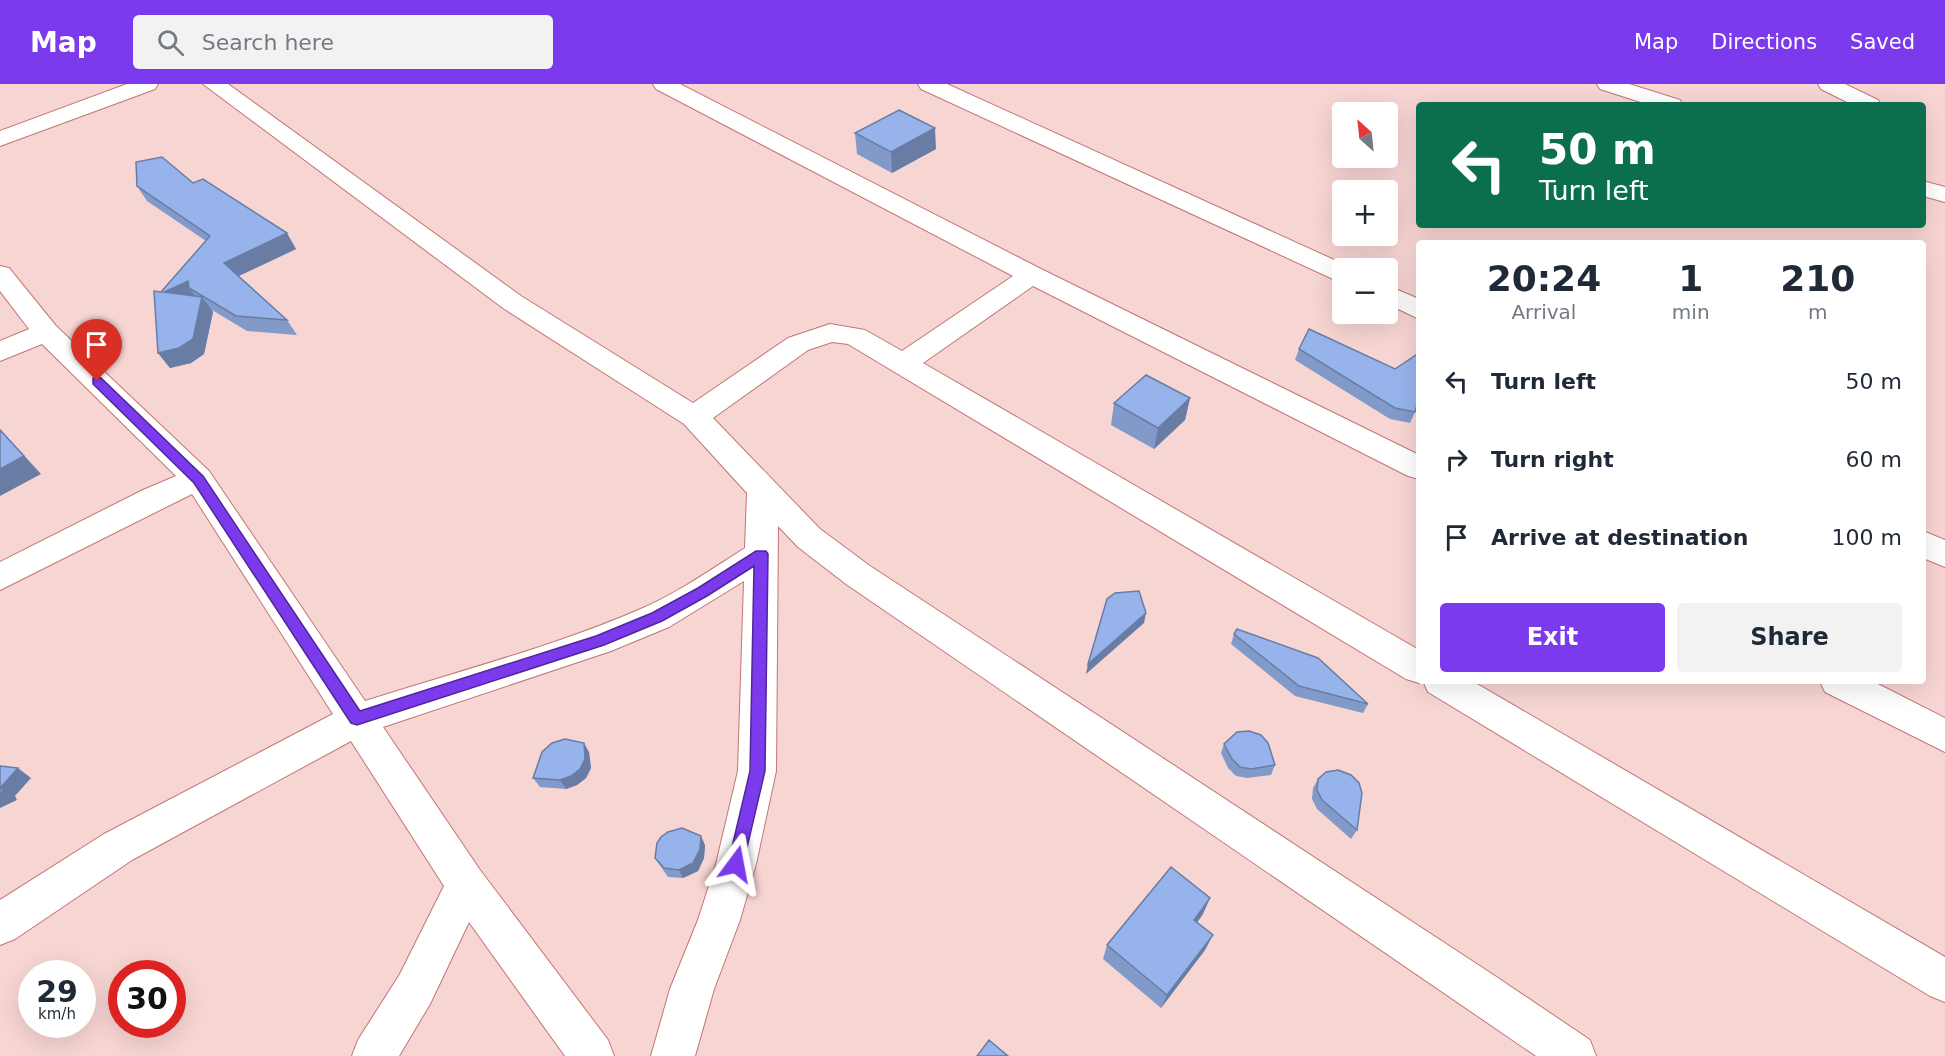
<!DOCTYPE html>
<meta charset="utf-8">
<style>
body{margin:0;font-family:"DejaVu Sans",sans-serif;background:#f2f2f3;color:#1f2937;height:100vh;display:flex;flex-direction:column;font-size:22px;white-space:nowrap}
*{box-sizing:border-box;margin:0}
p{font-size:20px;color:#747a83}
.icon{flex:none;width:33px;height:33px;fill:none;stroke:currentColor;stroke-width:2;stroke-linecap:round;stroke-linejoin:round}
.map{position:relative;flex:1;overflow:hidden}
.drawer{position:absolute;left:1416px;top:156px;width:510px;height:444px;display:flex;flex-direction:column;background:#fff;border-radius:6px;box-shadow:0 6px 24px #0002}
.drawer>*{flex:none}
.banner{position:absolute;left:1416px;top:18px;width:510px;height:126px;border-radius:6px;box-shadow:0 6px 24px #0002;background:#0b6e4f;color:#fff;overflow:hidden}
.needle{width:39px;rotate:333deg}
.fabs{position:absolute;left:1332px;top:18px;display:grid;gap:12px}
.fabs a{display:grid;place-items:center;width:66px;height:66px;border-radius:6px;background:#fff;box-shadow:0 6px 24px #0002;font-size:30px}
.speed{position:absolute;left:18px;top:876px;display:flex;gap:12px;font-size:30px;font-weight:700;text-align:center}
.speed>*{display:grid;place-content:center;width:78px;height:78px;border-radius:50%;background:#fff;box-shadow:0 6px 24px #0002;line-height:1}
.speed small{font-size:15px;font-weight:400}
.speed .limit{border:9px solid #d22;background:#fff;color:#111}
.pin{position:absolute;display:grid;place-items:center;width:51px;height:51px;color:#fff;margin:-62px -26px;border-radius:50% 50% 50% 0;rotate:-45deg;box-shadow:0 0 6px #0007}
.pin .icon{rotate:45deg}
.me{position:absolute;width:66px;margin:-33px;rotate:13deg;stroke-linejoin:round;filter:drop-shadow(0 0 4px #0008)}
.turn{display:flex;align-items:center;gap:21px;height:126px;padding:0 24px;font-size:27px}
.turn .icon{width:78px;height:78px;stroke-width:2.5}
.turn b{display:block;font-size:42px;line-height:51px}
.eta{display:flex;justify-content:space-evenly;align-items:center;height:102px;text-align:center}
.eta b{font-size:36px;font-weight:800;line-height:42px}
.action{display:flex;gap:12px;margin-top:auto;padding:12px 24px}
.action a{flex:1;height:69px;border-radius:6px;background:#7c3aed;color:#fff;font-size:24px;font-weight:800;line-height:69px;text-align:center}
.action a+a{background:#f2f2f3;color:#1f2937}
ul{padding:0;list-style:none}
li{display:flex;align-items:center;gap:18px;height:78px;padding:0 24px}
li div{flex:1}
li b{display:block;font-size:22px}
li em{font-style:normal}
header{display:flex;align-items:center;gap:36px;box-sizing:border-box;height:84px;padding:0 30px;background:#7c3aed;color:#fff}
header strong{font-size:28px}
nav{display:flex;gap:33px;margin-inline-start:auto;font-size:21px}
.search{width:420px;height:54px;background:#f2f2f3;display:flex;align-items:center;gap:15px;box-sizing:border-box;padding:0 21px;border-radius:6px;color:#747a83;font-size:22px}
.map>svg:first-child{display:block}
</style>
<header>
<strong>Map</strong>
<div class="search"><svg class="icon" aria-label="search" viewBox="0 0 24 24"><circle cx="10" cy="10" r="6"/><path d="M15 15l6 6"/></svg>Search here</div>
<nav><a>Map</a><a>Directions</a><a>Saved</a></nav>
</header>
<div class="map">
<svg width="1945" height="972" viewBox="0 0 1945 972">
<rect width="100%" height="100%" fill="#f7d5d3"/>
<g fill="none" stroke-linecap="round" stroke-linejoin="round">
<g stroke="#c27672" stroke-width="2">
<path id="street" d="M 127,0 L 158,0 L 155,5 L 0,62 L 0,47 Z
M 203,0 L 228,0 L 521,212 L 693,319 L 788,254 L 830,240 L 865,246 L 902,267 L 1013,192 L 656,5 L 653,0 L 680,0 L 1041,185 L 1419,371 L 1419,395 L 1408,392 L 1033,202 L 923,279 L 1419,566 L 1419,597 L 1472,597 L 1945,873 L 1945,918 L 1930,912 L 1428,608 L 1423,597 L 1419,599 L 1406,595 L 848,260 L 832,258 L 808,266 L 713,334 L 820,445 L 870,482 L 1495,892 L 1590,956 L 1596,972 L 1536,972 L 846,500 L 798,463 L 778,442 L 776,687 L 756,780 L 740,836 L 714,905 L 695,972 L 651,972 L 670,905 L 698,836 L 716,780 L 738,687 L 744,497 L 669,543 L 611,567 L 383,643 L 480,786 L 608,956 L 614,972 L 565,972 L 469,838 L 430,920 L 399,972 L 352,972 L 358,956 L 400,890 L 444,802 L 351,657 L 132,776 L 15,855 L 0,861 L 0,816 L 104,750 L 333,630 L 192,410 L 0,506 L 0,478 L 143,406 L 176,392 L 42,260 L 0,277 L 0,257 L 29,245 L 0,207 L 0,182 L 9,184 L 56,242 L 209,387 L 365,617 C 458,587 554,563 643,524 C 679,508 712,485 745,464 L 747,409 L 684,340 L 503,224 Z
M 918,0 L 947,0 L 1352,184 L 1342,184 L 1342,197 L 1333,195 L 921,5 Z
M 1597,0 L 1629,0 L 1680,16 L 1683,21 L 1650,21 L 1600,5 Z
M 1818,0 L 1845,0 L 1878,16 L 1881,21 L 1853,21 L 1821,5 Z
M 1923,97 L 1945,103 L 1945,118 L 1923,112 Z
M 1388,202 L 1419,215 L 1419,235 L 1388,220 Z
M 1923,447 L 1945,456 L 1945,483 L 1923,474 Z
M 1820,597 L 1872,597 L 1945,634 L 1945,668 L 1825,608 Z"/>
</g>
<use href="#street" fill="#fff" fill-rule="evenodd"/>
</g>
<path fill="#819aca" d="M 855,49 L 936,65 L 892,89 L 857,70 Z
M 193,99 L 296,165 L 239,192 L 287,236 L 297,251 L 247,247 L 212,226 L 213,228 L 204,270 L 191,279 L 170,284 L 158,269 L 161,208 L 206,157 L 147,117 L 137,102 Z
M 1299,265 L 1415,328 L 1410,339 L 1390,335 L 1295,276 Z
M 1190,314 L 1185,336 L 1154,365 L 1111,341 L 1114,319 Z
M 1234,550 L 1368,620 L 1363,629 L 1295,612 L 1231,560 Z
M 1224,660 L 1275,681 L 1271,691 L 1247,694 L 1236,692 L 1228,684 L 1221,669 Z
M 589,668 L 591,684 L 586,694 L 577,701 L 566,705 L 540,703 L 533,694 Z
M 1318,695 L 1357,746 L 1351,755 L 1317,725 L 1312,715 L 1313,704 Z
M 705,761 L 704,774 L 698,787 L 683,794 L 668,793 L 655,774 Z
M 1203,830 L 1197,839 L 1205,866 L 1161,924 L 1103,875 L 1107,861 Z"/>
<path fill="#697da4" d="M 935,44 L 936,65 L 892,89 L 891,68 Z
M 287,149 L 296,165 L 234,194 L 224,179 Z
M 188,197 L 189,204 L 196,213 L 164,208 Z
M 202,213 L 213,228 L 204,270 L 191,279 L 170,284 L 158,269 Z
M 1190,314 L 1185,336 L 1154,365 L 1158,344 Z
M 0,345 L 41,390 L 0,412 Z
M 1146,529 L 1144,539 L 1086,590 L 1088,580 Z
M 584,659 L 589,668 L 591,684 L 586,694 L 577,701 L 566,705 L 560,696 Z
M 18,684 L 31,694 L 15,712 L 17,716 L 0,724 L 0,709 L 1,703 Z
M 701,752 L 705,761 L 704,774 L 698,787 L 683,794 L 679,786 Z
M 1210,814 L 1203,830 L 1187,851 L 1194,836 Z
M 1213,851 L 1205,866 L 1161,924 L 1167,911 Z"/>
<path fill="#96b3eb" stroke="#697da4" stroke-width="1.5" d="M 899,26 L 935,44 L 891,68 L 855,49 Z
M 162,73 L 193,99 L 203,95 L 287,149 L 224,179 L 287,236 L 236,232 L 189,204 L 188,197 L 164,208 L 202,213 L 193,255 L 179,264 L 158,269 L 154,207 L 161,208 L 210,152 L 137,102 L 136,78 Z
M 1309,245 L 1395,285 L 1419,269 L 1419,314 L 1415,328 L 1395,324 L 1299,265 Z
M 1146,291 L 1190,314 L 1158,344 L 1114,319 Z
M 0,346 L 24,372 L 0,385 Z
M 1139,507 L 1146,529 L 1088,580 L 1107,515 L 1115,509 Z
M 1237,545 L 1318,574 L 1368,620 L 1299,602 L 1234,550 Z
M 1249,647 L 1261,651 L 1268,659 L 1275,681 L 1251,685 L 1240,683 L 1232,675 L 1224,660 L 1237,648 Z
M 565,655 L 584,659 L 585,675 L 580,685 L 571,692 L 560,696 L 533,694 L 542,668 L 552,659 Z
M 0,682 L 18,684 L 1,703 L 3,707 L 0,709 Z
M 1338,686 L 1351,691 L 1359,699 L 1362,709 L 1357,746 L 1322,716 L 1317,706 L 1318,695 L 1326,688 Z
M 682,744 L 701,752 L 700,765 L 693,779 L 679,786 L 664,784 L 655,774 L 657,759 L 661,753 L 668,748 Z
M 1171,783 L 1210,814 L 1194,836 L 1213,851 L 1167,911 L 1107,861 Z
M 989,956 L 1008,972 L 977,972 Z"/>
<path fill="#7c3aed" stroke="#51269a" stroke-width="1.5" d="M 97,293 L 101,294 L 203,392 L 360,627 L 596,552 L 652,529 L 698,504 L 756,467 L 766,467 L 768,470 L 765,687 L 742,785 L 736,788 L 730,785 L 728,780 L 750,687 L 754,482 L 707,512 L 662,537 L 604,561 L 357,641 L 351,639 L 194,399 L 93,300 L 93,294 Z"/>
</svg>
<div class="fabs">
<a><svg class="needle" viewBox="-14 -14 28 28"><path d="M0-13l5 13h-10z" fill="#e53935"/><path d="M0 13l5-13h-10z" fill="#747a83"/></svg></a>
<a>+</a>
<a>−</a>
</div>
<div class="speed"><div>29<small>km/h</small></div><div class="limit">30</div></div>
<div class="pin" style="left:97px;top:297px;background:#d93025"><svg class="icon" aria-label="arrive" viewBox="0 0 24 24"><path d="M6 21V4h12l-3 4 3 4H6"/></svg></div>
<svg class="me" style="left:736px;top:780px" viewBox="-20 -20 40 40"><path d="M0-17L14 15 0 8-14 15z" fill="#7c3aed" stroke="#fff" stroke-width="4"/></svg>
<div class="banner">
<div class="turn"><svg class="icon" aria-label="left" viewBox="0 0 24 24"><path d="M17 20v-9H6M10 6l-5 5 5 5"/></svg><div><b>50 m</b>Turn left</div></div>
</div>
<section class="drawer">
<div class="eta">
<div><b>20:24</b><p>Arrival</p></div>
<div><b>1</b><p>min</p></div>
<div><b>210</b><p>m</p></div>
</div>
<ul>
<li><svg class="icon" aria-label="left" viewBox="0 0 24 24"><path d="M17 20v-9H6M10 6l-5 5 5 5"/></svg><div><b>Turn left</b></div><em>50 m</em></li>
<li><svg class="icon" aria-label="right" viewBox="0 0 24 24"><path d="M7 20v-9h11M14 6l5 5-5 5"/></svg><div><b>Turn right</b></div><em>60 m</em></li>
<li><svg class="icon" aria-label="arrive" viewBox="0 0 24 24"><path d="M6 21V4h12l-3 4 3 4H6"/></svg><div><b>Arrive at destination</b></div><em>100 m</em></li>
</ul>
<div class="action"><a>Exit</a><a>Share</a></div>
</section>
</div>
